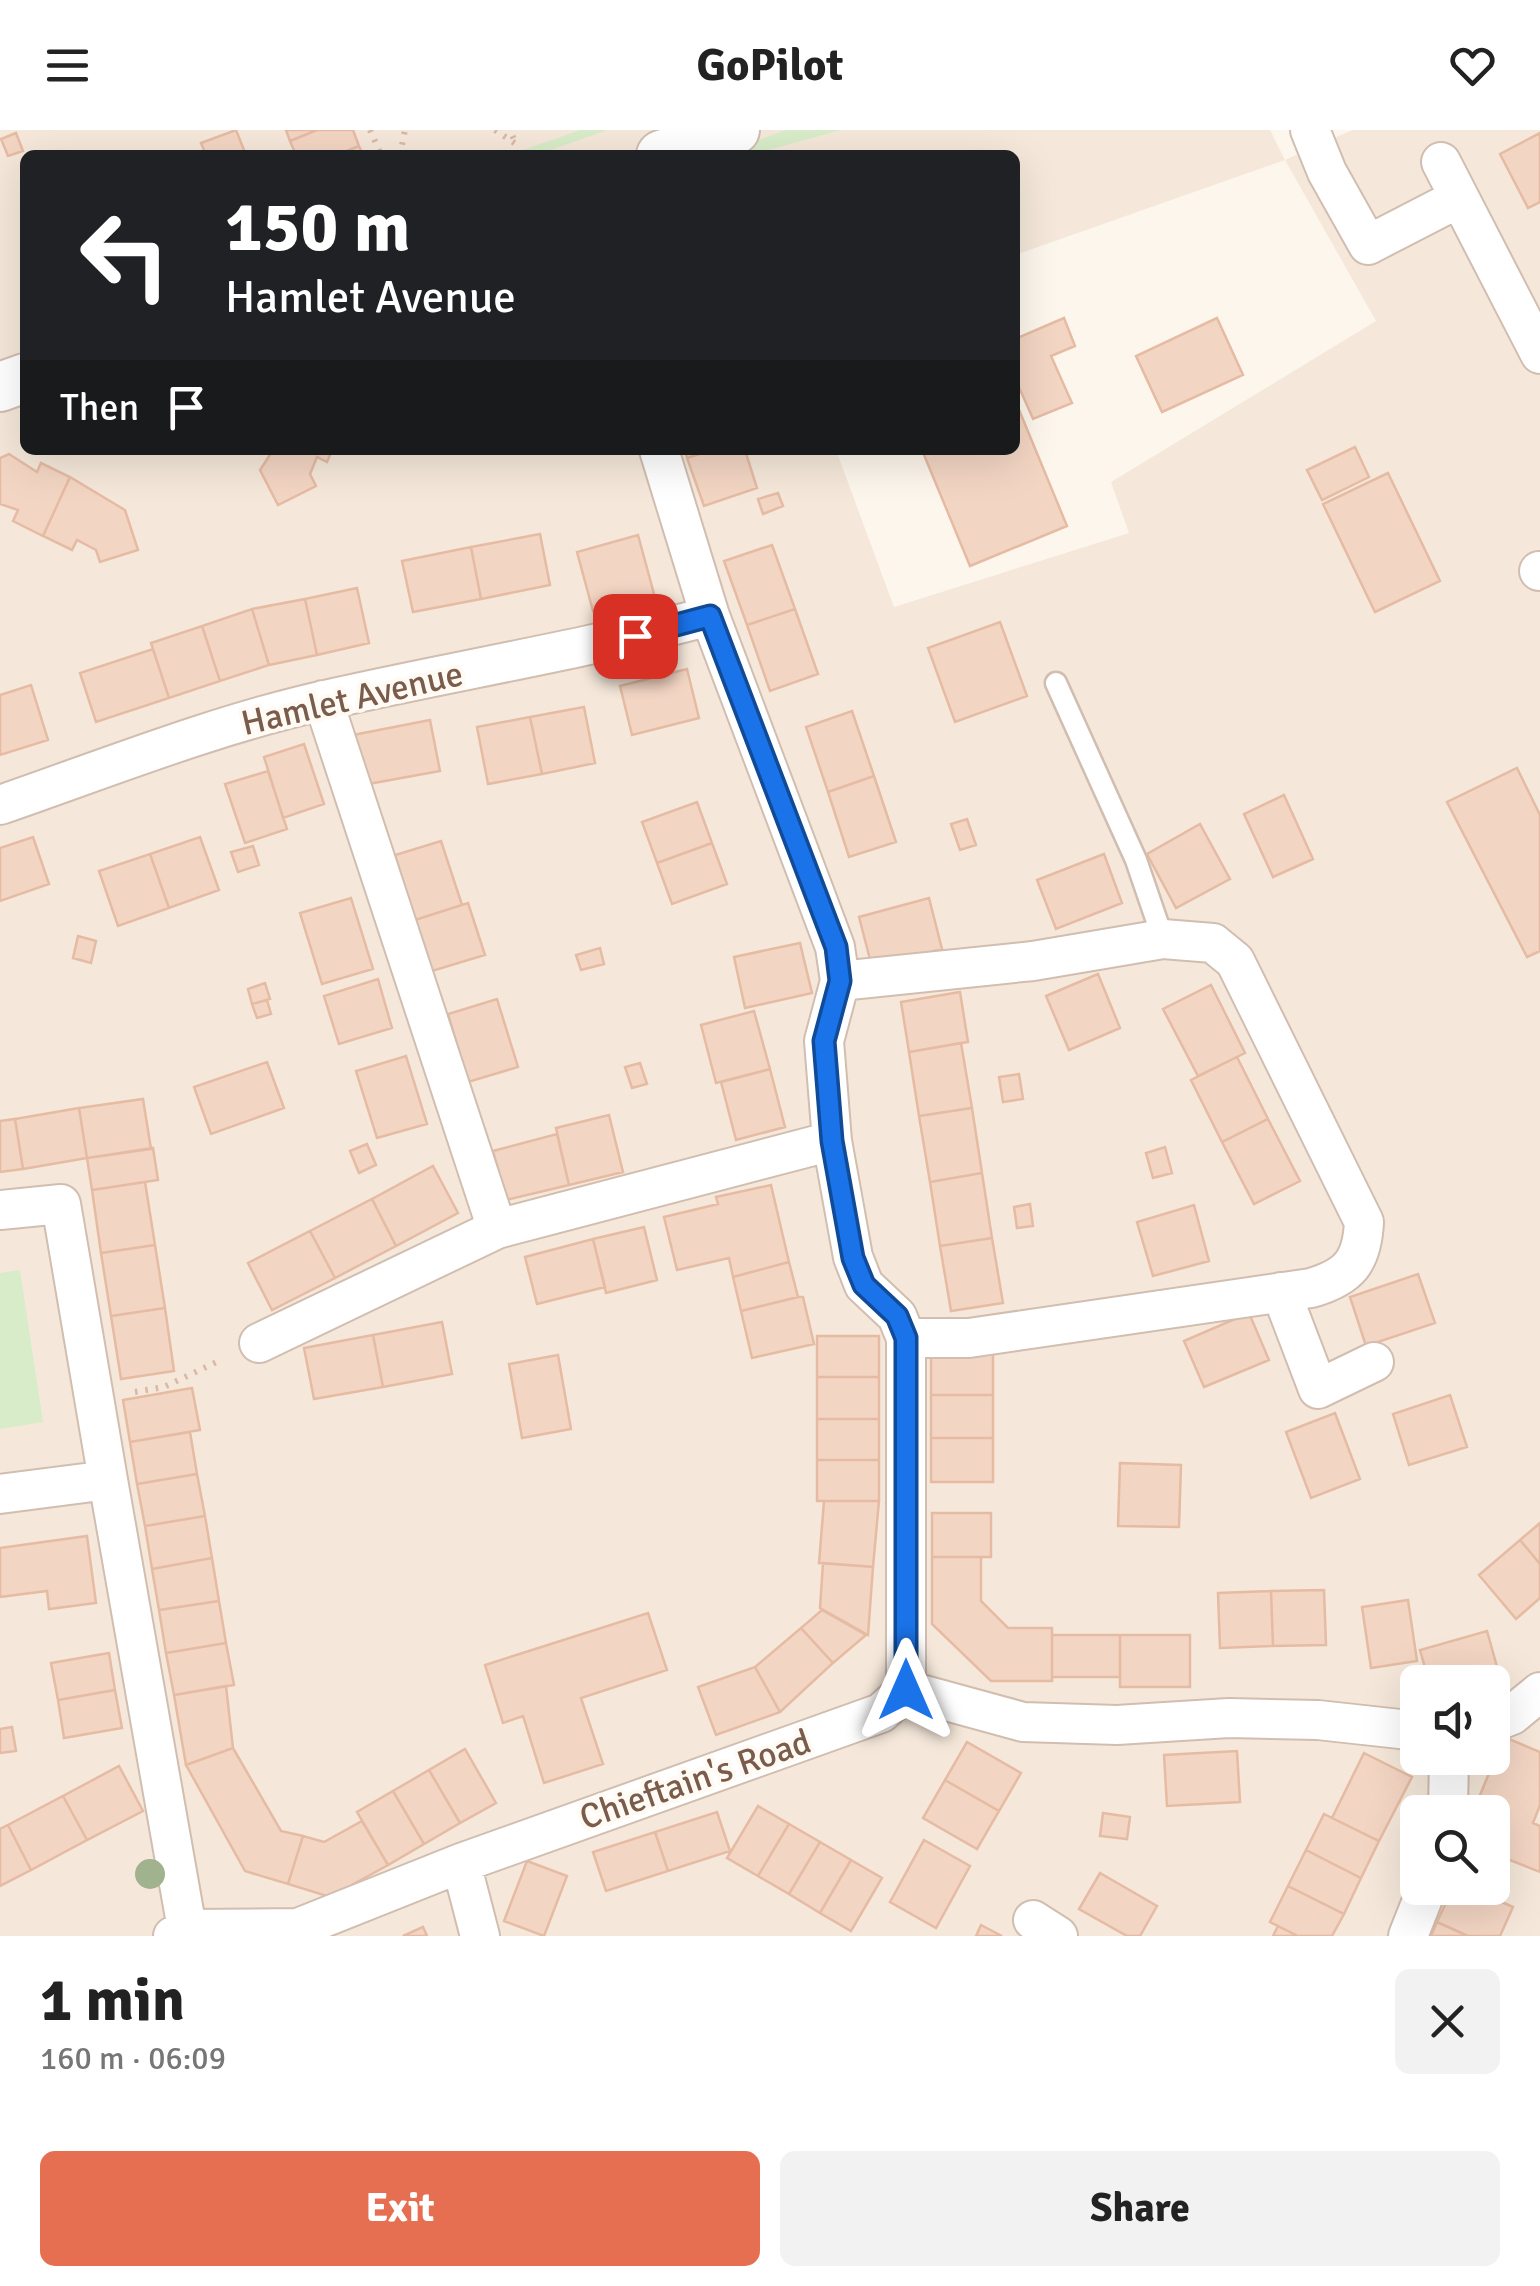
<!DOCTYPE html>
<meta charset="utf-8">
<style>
body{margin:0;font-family:Signika,sans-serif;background:#f2f2f2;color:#222;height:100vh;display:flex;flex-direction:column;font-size:38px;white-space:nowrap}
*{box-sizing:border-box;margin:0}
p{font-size:32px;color:#767676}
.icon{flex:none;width:55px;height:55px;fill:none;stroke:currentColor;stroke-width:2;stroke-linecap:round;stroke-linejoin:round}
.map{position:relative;height:1806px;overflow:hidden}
.sheet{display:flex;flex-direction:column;background:#fff;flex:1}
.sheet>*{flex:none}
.top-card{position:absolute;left:20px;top:20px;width:1000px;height:305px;border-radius:15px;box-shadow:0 10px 40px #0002;background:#202124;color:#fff;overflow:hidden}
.tools{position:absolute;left:1400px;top:1535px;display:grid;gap:20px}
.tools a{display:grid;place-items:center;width:110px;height:110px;border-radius:15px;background:#fff;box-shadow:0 10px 40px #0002;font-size:50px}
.pin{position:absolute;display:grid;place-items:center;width:85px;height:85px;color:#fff;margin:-42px;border-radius:20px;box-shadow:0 5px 15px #0006}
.me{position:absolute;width:110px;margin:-55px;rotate:0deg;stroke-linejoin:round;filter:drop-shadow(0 0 8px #0008)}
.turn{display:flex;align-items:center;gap:35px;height:210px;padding:0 40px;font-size:45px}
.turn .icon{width:130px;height:130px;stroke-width:2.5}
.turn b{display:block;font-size:70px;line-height:85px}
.then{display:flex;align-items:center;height:95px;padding:0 40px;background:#0003;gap:20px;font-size:38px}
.round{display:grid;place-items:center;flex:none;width:105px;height:105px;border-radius:15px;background:#f2f2f2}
.headline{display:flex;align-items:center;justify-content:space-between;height:170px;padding:0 40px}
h1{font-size:60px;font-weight:800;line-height:75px}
.cta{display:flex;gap:20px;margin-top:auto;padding:20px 40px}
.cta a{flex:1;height:115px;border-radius:15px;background:#e76f51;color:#fff;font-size:40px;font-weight:800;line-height:115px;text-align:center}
.cta a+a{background:#f2f2f2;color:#222}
header{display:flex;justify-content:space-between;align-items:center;height:130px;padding:0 40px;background:#fff;font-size:45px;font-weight:800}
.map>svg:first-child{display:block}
</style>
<header><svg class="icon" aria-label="menu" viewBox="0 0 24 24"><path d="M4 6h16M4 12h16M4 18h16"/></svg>GoPilot<svg class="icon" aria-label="heart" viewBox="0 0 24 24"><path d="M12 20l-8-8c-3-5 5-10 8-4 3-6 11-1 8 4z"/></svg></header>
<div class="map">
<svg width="1540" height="1806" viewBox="0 0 1540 1806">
<rect width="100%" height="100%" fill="#fdf6ec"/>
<path fill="#f5e8da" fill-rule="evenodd" d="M 0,0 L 1270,0 L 1285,30 L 1352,0 L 1540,0 L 1540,1806 L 0,1806 ZM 25,25 L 1015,25 L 1015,125 L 1285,30 L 1376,191 L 1111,352 L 1129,403 L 894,477 L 836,320 L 25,320 ZM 1418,1552 L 1492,1552 L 1492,1628 L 1418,1628 ZM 1418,1682 L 1492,1682 L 1492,1758 L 1418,1758 Z"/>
<path fill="#d8ecc9" d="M 580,0 L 608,0 L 536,25 L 509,25 Z
M 786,0 L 841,0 L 750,25 L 718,25 Z
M 20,1140 L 43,1292 L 0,1299 L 0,1143 Z"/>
<path fill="#f3d5c3" stroke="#e6bba3" stroke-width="2.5" d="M 236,0 L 246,25 L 206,25 L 201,13 Z
M 286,0 L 317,0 L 290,11 Z
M 317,0 L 353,0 L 359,16 L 337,25 L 296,25 L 290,11 Z
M 16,3 L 23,21 L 8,26 L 1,9 Z
M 1540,3 L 1540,72 L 1528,78 L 1500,24 Z
M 359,16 L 363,25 L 337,25 Z
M 1064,188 L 1075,216 L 1051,226 L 1072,273 L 1033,289 L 1015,248 L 1015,209 Z
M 1217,188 L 1243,245 L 1162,282 L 1136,226 Z
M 1015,270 L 1067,396 L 970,436 L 922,320 L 1015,320 Z
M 1355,317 L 1369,347 L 1322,370 L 1307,340 Z
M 273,320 L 332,320 L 327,332 L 317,327 L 310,344 L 316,356 L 278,375 L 260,340 Z
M 685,320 L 712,320 L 687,328 Z
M 712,320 L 745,320 L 757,358 L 704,376 L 687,328 Z
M 9,324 L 37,342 L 41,333 L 70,347 L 43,406 L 13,391 L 18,380 L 0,374 L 0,328 Z
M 1388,343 L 1440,451 L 1375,482 L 1323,374 Z
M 70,347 L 125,380 L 138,420 L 100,432 L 96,420 L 77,410 L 72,420 L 43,406 Z
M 778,363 L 783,376 L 763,384 L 758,369 Z
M 540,404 L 550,455 L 481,469 L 471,417 Z
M 638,405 L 654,464 L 593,481 L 577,422 Z
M 772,415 L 795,479 L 747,495 L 724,431 Z
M 471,417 L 481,469 L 413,482 L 402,431 Z
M 357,458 L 369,513 L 317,525 L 305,469 Z
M 305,469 L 317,525 L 269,535 L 252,479 Z
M 252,479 L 269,535 L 220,551 L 202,496 Z
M 795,479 L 818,544 L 770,561 L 747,495 Z
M 1000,492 L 1027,566 L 955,592 L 928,518 Z
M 202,496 L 220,551 L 169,568 L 151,513 Z
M 153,519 L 169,568 L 96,592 L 80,543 Z
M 687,539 L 699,588 L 632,605 L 620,556 Z
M 31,555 L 48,610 L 0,625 L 0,565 Z
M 584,577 L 595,633 L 542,644 L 530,587 Z
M 852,581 L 874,646 L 828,662 L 806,597 Z
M 530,587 L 542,644 L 488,654 L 477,597 Z
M 430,590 L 440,641 L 363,655 L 353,605 Z
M 304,614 L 324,674 L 283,688 L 264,627 Z
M 1517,638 L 1540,685 L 1540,821 L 1527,827 L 1447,672 Z
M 268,641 L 287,699 L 245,713 L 225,654 Z
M 874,646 L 896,712 L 849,727 L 828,662 Z
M 1284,665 L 1313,729 L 1273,747 L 1244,684 Z
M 697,672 L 712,713 L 657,733 L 642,692 Z
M 967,689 L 976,715 L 960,720 L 951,694 Z
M 1200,694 L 1230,749 L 1176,778 L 1147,724 Z
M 33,707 L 49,754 L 0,771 L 0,718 Z
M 200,707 L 219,760 L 169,778 L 150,724 Z
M 441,711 L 462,775 L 415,790 L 395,725 Z
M 712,713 L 727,754 L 672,774 L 657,733 Z
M 253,716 L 259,735 L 238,742 L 231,722 Z
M 150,724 L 169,778 L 118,796 L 99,741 Z
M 1104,724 L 1122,773 L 1056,799 L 1037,750 Z
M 351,768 L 373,839 L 322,854 L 300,783 Z
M 929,768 L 942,819 L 872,837 L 859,787 Z
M 468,773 L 485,825 L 432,841 L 415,790 Z
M 78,806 L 96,811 L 91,833 L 73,828 Z
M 800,813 L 812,863 L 745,878 L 734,827 Z
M 600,818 L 604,834 L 581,840 L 576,825 Z
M 1098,844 L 1120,898 L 1069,920 L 1046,866 Z
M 378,849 L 392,898 L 339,914 L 324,866 Z
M 265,853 L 270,869 L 252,874 L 248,859 Z
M 1211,855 L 1245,923 L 1198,946 L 1163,879 Z
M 960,862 L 968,912 L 909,922 L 901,872 Z
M 497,869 L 518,937 L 468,952 L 448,884 Z
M 267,870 L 271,884 L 257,888 L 252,874 Z
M 754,881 L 770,939 L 716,953 L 701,895 Z
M 961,913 L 972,978 L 919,986 L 909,922 Z
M 406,926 L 427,994 L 377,1008 L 356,941 Z
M 1237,927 L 1268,989 L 1222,1012 L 1191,950 Z
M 267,932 L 284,978 L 211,1004 L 194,957 Z
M 640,933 L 647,954 L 632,958 L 625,937 Z
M 770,939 L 785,997 L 736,1010 L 721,952 Z
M 1019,944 L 1023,969 L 1003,972 L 999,947 Z
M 143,969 L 151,1019 L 87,1028 L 79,978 Z
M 79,978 L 87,1028 L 23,1039 L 15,989 Z
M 972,978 L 982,1043 L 930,1052 L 919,986 Z
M 609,985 L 623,1042 L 569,1055 L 556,998 Z
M 15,989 L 23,1039 L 0,1042 L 0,991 Z
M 1268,989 L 1300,1051 L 1254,1074 L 1222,1012 Z
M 557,1004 L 569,1055 L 506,1070 L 493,1021 Z
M 367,1014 L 376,1035 L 359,1043 L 350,1021 Z
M 1165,1017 L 1172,1043 L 1153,1048 L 1146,1023 Z
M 153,1018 L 158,1050 L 92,1060 L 87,1028 Z
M 433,1036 L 458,1083 L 396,1116 L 372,1069 Z
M 982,1043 L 992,1108 L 940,1116 L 930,1052 Z
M 145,1052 L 155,1115 L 101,1123 L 92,1060 Z
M 771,1055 L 789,1132 L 733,1147 L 729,1128 L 677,1140 L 664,1087 L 718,1074 L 716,1067 Z
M 372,1069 L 396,1116 L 335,1148 L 310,1101 Z
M 1030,1074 L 1033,1096 L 1017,1098 L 1014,1077 Z
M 1194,1075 L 1209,1131 L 1153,1146 L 1137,1092 Z
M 644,1097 L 657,1150 L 606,1163 L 593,1109 Z
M 310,1101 L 335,1148 L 272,1180 L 248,1133 Z
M 992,1108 L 1003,1173 L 951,1181 L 940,1116 Z
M 593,1109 L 605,1157 L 537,1174 L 525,1127 Z
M 155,1115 L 165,1178 L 111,1186 L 101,1123 Z
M 789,1132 L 798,1167 L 741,1181 L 733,1147 Z
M 1418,1144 L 1435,1193 L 1366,1216 L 1350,1167 Z
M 798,1167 L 803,1167 L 814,1214 L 752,1228 L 741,1181 Z
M 165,1178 L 174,1241 L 121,1249 L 111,1186 Z
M 1249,1183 L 1269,1230 L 1204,1257 L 1184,1211 Z
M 442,1192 L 452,1244 L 383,1257 L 373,1205 Z
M 373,1205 L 383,1257 L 314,1269 L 304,1218 Z
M 817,1206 L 879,1206 L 879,1247 L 817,1247 Z
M 931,1222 L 993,1222 L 993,1265 L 931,1265 Z
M 558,1225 L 571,1299 L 522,1308 L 509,1234 Z
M 817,1247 L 879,1247 L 879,1289 L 817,1289 Z
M 192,1258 L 200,1300 L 130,1312 L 123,1270 Z
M 931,1265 L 993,1265 L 993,1308 L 931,1308 Z
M 1450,1265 L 1467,1317 L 1409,1335 L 1393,1284 Z
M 1335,1283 L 1360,1349 L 1311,1368 L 1286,1302 Z
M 817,1289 L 879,1289 L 879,1330 L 817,1330 Z
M 190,1302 L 197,1344 L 137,1354 L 130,1312 Z
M 931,1308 L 993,1308 L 993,1352 L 931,1352 Z
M 817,1330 L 879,1330 L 879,1371 L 817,1371 Z
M 1120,1333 L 1181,1335 L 1179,1397 L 1118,1396 Z
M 197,1344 L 205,1386 L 145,1396 L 137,1354 Z
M 824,1371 L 879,1371 L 873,1437 L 819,1433 Z
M 932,1383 L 991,1383 L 991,1427 L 932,1427 Z
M 205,1386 L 212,1428 L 152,1439 L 145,1396 Z
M 1540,1393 L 1540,1434 L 1520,1410 Z
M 87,1406 L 96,1473 L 49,1479 L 47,1461 L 0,1467 L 0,1418 Z
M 1520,1410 L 1540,1434 L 1540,1468 L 1516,1489 L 1479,1445 Z
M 932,1427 L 981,1427 L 981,1471 L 1008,1498 L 1052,1498 L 1052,1551 L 991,1551 L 932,1494 Z
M 212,1428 L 219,1471 L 159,1480 L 152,1439 Z
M 823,1433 L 873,1437 L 868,1505 L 820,1478 Z
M 1324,1460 L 1326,1515 L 1273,1516 L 1271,1461 Z
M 1271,1461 L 1273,1516 L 1220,1518 L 1218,1463 Z
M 1408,1470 L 1417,1531 L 1371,1538 L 1362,1477 Z
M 219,1471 L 226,1513 L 166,1523 L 159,1480 Z
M 822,1480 L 866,1505 L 833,1533 L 801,1498 Z
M 648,1483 L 667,1540 L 581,1568 L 603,1634 L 544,1653 L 523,1586 L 503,1593 L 485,1535 Z
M 801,1498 L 833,1533 L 780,1582 L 755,1537 Z
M 1487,1501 L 1501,1551 L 1429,1552 L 1420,1520 Z
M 1052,1505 L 1120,1505 L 1120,1547 L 1052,1547 Z
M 1120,1505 L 1190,1505 L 1190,1557 L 1120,1557 Z
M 226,1513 L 234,1555 L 174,1565 L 166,1523 Z
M 109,1523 L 115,1560 L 58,1570 L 51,1533 Z
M 755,1537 L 780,1582 L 716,1605 L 698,1557 Z
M 226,1556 L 233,1618 L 186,1635 L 174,1565 Z
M 115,1560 L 122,1598 L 64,1608 L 58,1570 Z
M 12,1597 L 16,1621 L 0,1623 L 0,1599 Z
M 1504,1607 L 1540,1622 L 1540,1675 L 1533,1693 L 1540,1696 L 1540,1742 L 1492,1723 L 1492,1682 L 1473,1682 Z
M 967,1612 L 1021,1643 L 999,1681 L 945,1650 Z
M 233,1618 L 281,1701 L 303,1706 L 288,1754 L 245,1741 L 186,1635 Z
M 465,1619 L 496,1673 L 460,1693 L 429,1640 Z
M 1237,1621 L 1240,1672 L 1167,1676 L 1164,1625 Z
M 1364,1623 L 1412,1647 L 1379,1711 L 1332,1688 Z
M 119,1636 L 143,1681 L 87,1710 L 63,1666 Z
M 429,1640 L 460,1693 L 424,1714 L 393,1661 Z
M 945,1650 L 999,1681 L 977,1719 L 923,1688 Z
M 393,1661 L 424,1714 L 388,1735 L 357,1682 Z
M 63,1666 L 87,1710 L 31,1740 L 8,1695 Z
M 758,1676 L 789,1694 L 758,1746 L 727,1728 Z
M 717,1682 L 730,1721 L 668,1741 L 655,1702 Z
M 1103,1683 L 1130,1687 L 1127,1709 L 1100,1706 Z
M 1324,1684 L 1379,1711 L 1361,1748 L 1306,1720 Z
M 362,1691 L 388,1735 L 330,1767 L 288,1754 L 303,1706 L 324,1712 Z
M 789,1694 L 820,1712 L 789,1764 L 758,1746 Z
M 8,1695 L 31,1740 L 0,1756 L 0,1699 Z
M 655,1702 L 668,1741 L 606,1761 L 593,1722 Z
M 924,1710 L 970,1736 L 936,1798 L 890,1772 Z
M 820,1712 L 851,1730 L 820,1783 L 789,1764 Z
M 1306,1720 L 1361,1748 L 1344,1784 L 1288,1756 Z
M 851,1730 L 882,1748 L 851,1801 L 820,1783 Z
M 527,1731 L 567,1746 L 544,1806 L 504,1791 Z
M 1100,1743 L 1157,1776 L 1140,1806 L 1127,1806 L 1079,1779 Z
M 1288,1756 L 1344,1784 L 1332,1806 L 1298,1806 L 1270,1792 Z
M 1453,1758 L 1470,1758 L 1513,1777 L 1500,1806 L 1468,1806 L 1437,1792 Z
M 1437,1792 L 1468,1806 L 1431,1806 Z
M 981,1795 L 1002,1806 L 976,1806 Z
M 1278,1796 L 1298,1806 L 1273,1806 Z
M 423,1797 L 427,1806 L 403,1806 Z"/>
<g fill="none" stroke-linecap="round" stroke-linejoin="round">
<g stroke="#d1beb0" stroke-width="25">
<path id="service" d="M 1056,553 L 1136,730 L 1163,809"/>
</g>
<g stroke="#d1beb0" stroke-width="42">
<path id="minor" d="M 1310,0 L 1327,42 L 1368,115 L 1459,68
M 1441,32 L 1540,224
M 1539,441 L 1540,441
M 323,570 L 497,1099
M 0,675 C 107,638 214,595 325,570 C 453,541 583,520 710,486
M 840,851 L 1033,831 L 1163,809 L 1213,813 L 1235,831 L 1364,1092 C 1362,1132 1349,1147 1311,1158 L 969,1208 L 906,1208
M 0,1080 L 61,1074 L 108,1350 L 0,1364
M 1281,1162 L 1318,1259 L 1374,1232
M 259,1213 L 497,1099 L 832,1011
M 108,1350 L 187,1799
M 906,1560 L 1023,1592 L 1117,1595 L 1229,1588 L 1318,1590 L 1418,1601
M 1492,1593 L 1512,1585 L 1540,1562
M 1448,1682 L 1449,1628
M 1033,1790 L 1058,1806
M 173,1806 L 187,1799 L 298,1798 L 461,1733
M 480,1806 L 461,1733 L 881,1583 L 906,1560 L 906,1208 L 897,1186 L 864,1155 L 853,1127 L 832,1011 L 824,911 L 840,851 L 835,817 L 710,486 L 659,320
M 1408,1806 L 1427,1758"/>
</g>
<g stroke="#d1beb0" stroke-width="52">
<path id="tertiary" d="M 661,25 L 735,0
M 0,257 L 25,248"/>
</g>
<path stroke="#d9b8a5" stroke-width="6" stroke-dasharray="2.5 8" stroke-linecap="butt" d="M 370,0 L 381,25
M 495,0 L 516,14 L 510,0
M 400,25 L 405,0
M 135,1262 L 164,1257 L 221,1230"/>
<use href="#service" stroke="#fff" stroke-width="20"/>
<use href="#minor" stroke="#fff" stroke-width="38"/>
<use href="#tertiary" stroke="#fff" stroke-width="48"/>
</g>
<circle fill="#a0b28e" cx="150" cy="1744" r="15"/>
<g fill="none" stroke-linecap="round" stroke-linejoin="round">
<g stroke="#114b97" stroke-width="25">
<path id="route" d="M 635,506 L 710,486 L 836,817 L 840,851 L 824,911 L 832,1011 L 853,1128 L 864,1155 L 897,1186 L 906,1208 L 906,1560"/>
</g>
<use href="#route" stroke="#1a73e8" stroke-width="18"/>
</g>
<g text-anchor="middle" stroke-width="8" stroke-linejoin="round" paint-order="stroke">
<g font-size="35" fill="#7a5c4d" stroke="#fffaf3">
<text transform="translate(352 568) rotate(-13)" y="12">Hamlet Avenue</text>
<text transform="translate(695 1649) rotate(-19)" y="12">Chieftain's Road</text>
</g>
</g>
</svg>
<div class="tools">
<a><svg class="icon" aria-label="sound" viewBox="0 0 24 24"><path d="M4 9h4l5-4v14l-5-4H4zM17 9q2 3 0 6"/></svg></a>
<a><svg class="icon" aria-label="search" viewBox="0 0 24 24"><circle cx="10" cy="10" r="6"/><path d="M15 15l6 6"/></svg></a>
</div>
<div class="pin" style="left:635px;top:506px;background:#d93025"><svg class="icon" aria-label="arrive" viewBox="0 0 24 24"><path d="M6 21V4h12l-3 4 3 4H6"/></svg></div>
<svg class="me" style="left:906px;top:1560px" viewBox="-20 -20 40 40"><path d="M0-17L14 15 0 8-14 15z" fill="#1a73e8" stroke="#fff" stroke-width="4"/></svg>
<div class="top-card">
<div class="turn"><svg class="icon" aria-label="left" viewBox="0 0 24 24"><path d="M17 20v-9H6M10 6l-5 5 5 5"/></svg><div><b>150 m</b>Hamlet Avenue</div></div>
<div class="then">Then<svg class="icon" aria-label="arrive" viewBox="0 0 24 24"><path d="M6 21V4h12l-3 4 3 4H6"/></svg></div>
</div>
</div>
<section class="sheet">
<div class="headline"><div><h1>1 min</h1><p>160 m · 06:09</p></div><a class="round"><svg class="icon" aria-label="close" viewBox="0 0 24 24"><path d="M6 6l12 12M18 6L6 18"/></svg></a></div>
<div class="cta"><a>Exit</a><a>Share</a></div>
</section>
